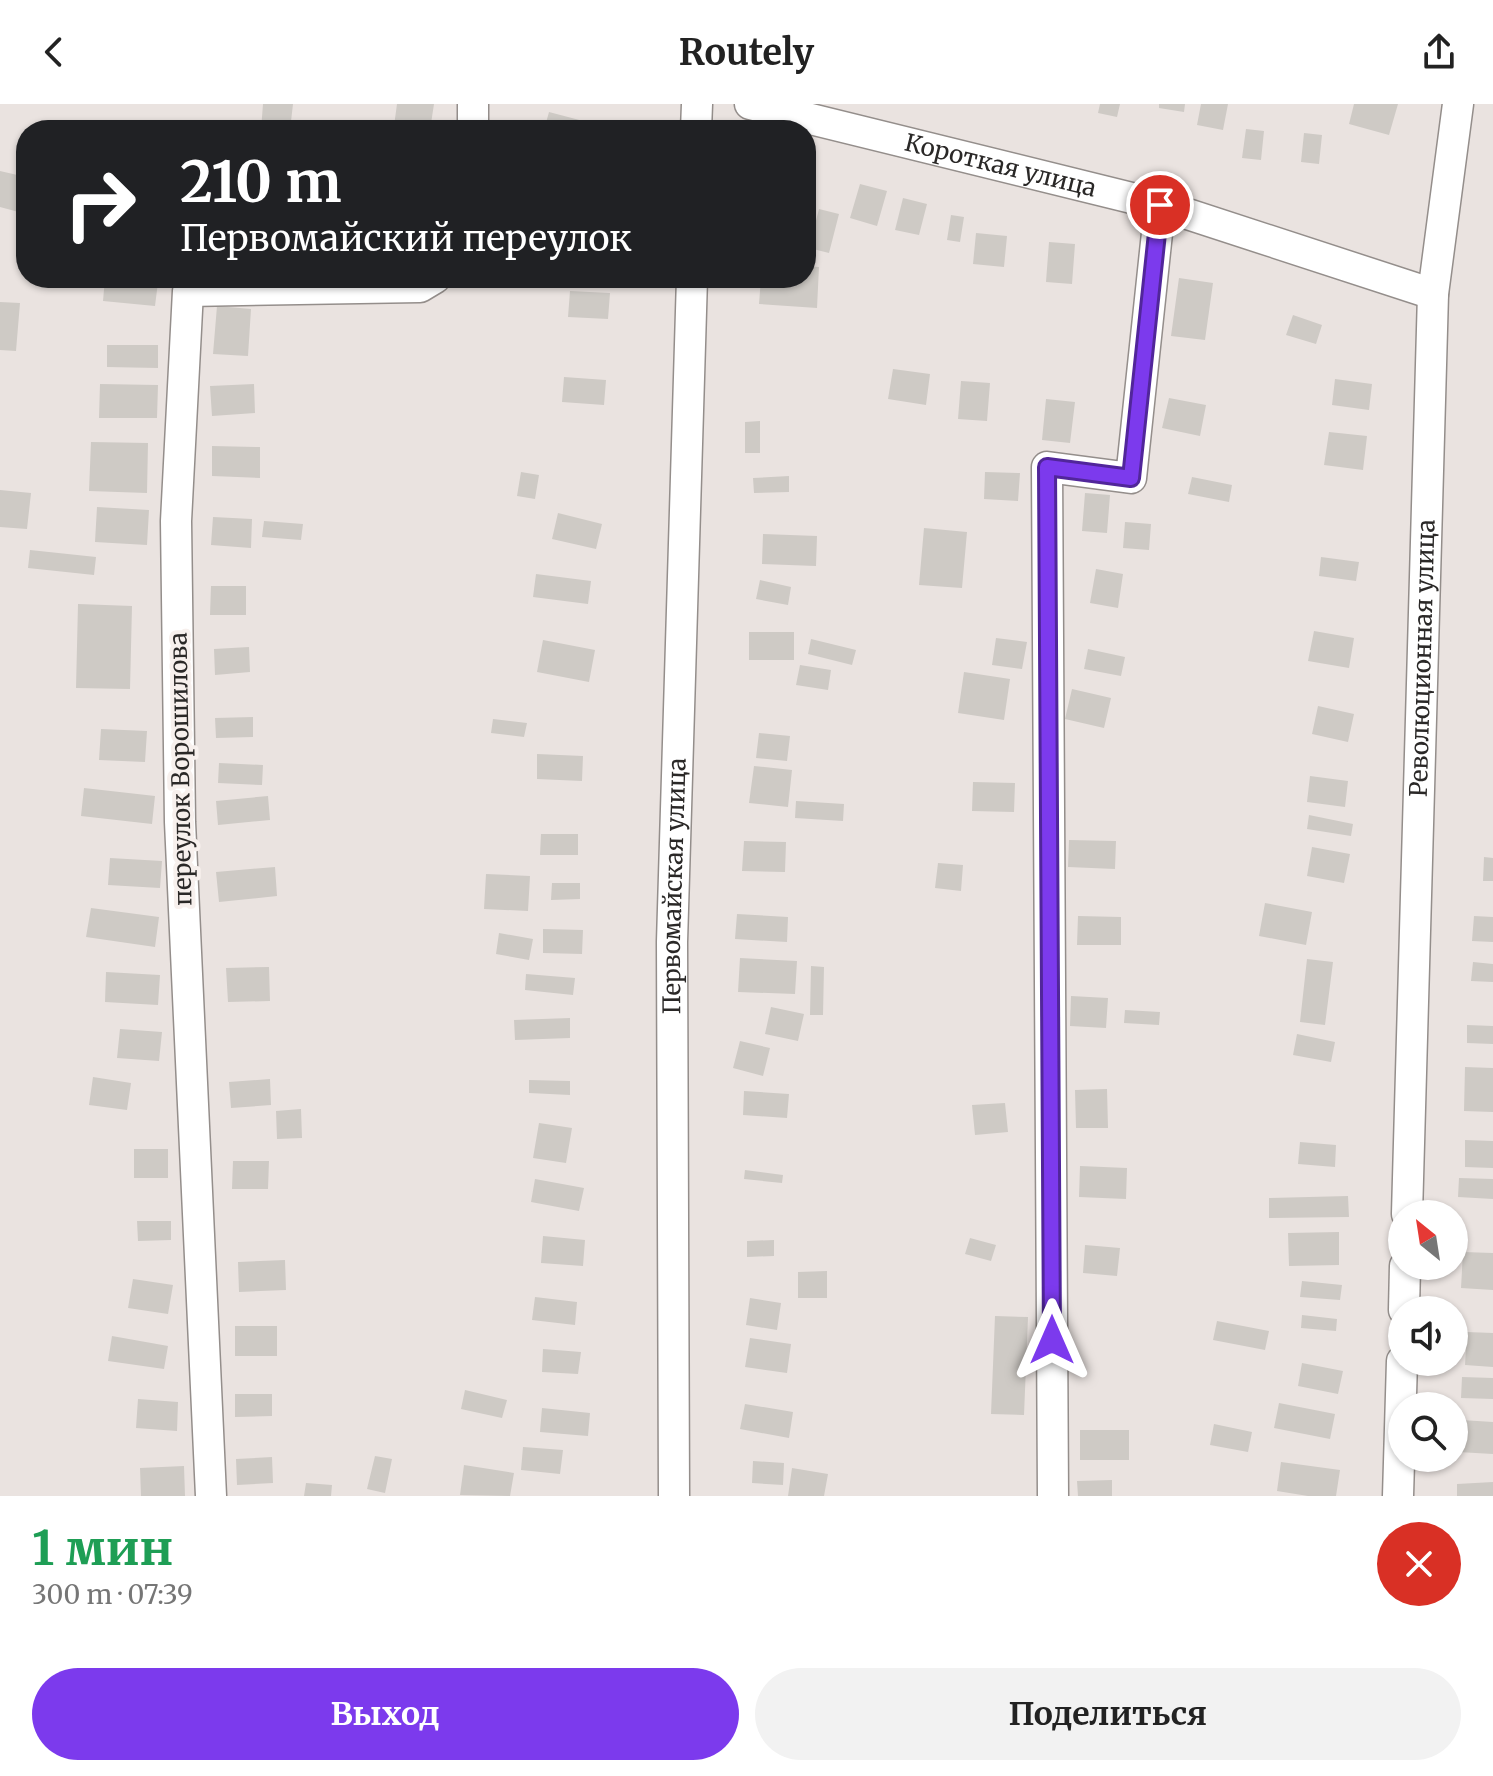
<!DOCTYPE html>
<html lang="ru">
<meta charset="utf-8">
<style>
body{margin:0;font-family:Merriweather,serif;background:#f2f2f2;color:#222;height:100vh;display:flex;flex-direction:column;font-size:30px;white-space:nowrap}
*{box-sizing:border-box;margin:0}
p{font-size:26px;color:#767676}
.icon{flex:none;width:44px;height:44px;fill:none;stroke:currentColor;stroke-width:2;stroke-linecap:round;stroke-linejoin:round}
.map{position:relative;height:1392px;overflow:hidden}
.sheet{display:flex;flex-direction:column;background:#fff;flex:1}
.sheet>*{flex:none}
.top-card{position:absolute;left:16px;top:16px;width:800px;height:168px;border-radius:32px;box-shadow:0 2px 6px #0004;background:#202124;color:#fff;overflow:hidden}
.needle{width:52px;rotate:330deg}
.tools{position:absolute;left:1388px;top:1096px;display:grid;gap:16px}
.tools a{display:grid;place-items:center;width:80px;height:80px;border-radius:50%;background:#fff;box-shadow:0 2px 6px #0004;font-size:40px}
.pin{position:absolute;display:grid;place-items:center;width:68px;height:68px;color:#fff;margin:-34px;border:4px solid #fff;border-radius:50%;box-shadow:0 2px 8px #0007}
.me{position:absolute;width:88px;margin:-44px;rotate:0deg;stroke-linejoin:round;filter:drop-shadow(0 0 6px #0008)}
.turn{display:flex;align-items:center;gap:28px;height:168px;padding:0 32px;font-size:36px}
.turn .icon{width:104px;height:104px;stroke-width:2.5}
.turn b{display:block;font-size:56px;line-height:68px}
.round{display:grid;place-items:center;flex:none;width:84px;height:84px;border-radius:42px;background:#f2f2f2}
.overview{display:flex;align-items:center;justify-content:space-between;height:136px;padding:0 32px}
h1{font-size:48px;font-weight:700;line-height:60px;color:#1e9e55}
.button{display:flex;gap:16px;margin-top:auto;padding:16px 32px}
.button a{flex:1;height:92px;border-radius:48px;background:#7c3aed;color:#fff;font-size:32px;font-weight:700;line-height:92px;text-align:center}
.button a+a{background:#f2f2f2;color:#222}
header{display:flex;justify-content:space-between;align-items:center;height:104px;padding:0 32px;background:#fff;font-size:36px;font-weight:700}
.map>svg:first-child{display:block}
</style>
<header><svg class="icon" aria-label="back" viewBox="0 0 24 24"><path d="M15 5l-7 7 7 7"/></svg>Routely<svg class="icon" aria-label="share" viewBox="0 0 24 24"><path d="M12 15V3M7 8l5-5 5 5M5 13v7h14v-7"/></svg></header>
<div class="map">
<svg width="1493" height="1392" viewBox="0 0 1493 1392">
<rect width="100%" height="100%" fill="#eae3e0"/>
<path fill="#cecac5" d="M 263,0 L 293,0 L 290,26 L 261,26 Z
M 397,0 L 434,0 L 430,26 L 394,22 Z
M 1100,0 L 1120,0 L 1117,13 L 1098,9 Z
M 1159,0 L 1185,0 L 1184,8 L 1159,4 Z
M 1201,0 L 1228,0 L 1223,26 L 1197,21 Z
M 1354,0 L 1398,0 L 1389,31 L 1349,20 Z
M 549,8 L 587,18 L 585,26 L 544,26 Z
M 1246,25 L 1264,27 L 1261,56 L 1242,54 Z
M 1304,29 L 1322,31 L 1319,60 L 1301,58 Z
M 0,67 L 26,73 L 26,110 L 0,103 Z
M 860,80 L 887,87 L 877,122 L 850,114 Z
M 903,94 L 927,100 L 919,131 L 895,126 Z
M 819,105 L 839,110 L 829,149 L 809,144 Z
M 951,111 L 964,113 L 960,138 L 947,136 Z
M 976,129 L 1007,132 L 1004,163 L 973,160 Z
M 1049,138 L 1075,140 L 1072,180 L 1046,178 Z
M 806,162 L 819,163 L 817,204 L 759,200 L 761,174 L 806,174 Z
M 105,174 L 158,178 L 155,202 L 103,197 Z
M 1179,174 L 1213,179 L 1205,236 L 1171,232 Z
M 570,187 L 610,189 L 608,215 L 568,213 Z
M 0,198 L 20,199 L 16,247 L 0,246 Z
M 217,202 L 251,205 L 248,252 L 213,250 Z
M 1293,211 L 1322,221 L 1316,240 L 1286,231 Z
M 107,241 L 158,241 L 158,264 L 107,263 Z
M 893,265 L 930,270 L 926,301 L 888,295 Z
M 564,273 L 606,276 L 604,301 L 562,298 Z
M 1335,275 L 1372,280 L 1369,306 L 1332,301 Z
M 961,277 L 990,279 L 987,317 L 958,315 Z
M 100,280 L 158,281 L 157,314 L 99,314 Z
M 254,280 L 255,309 L 212,312 L 210,282 Z
M 1169,294 L 1206,301 L 1200,332 L 1162,324 Z
M 1046,295 L 1075,298 L 1070,339 L 1042,336 Z
M 760,317 L 760,349 L 745,349 L 745,318 Z
M 1329,328 L 1367,332 L 1363,366 L 1324,361 Z
M 91,338 L 148,339 L 147,389 L 89,387 Z
M 212,342 L 260,343 L 260,374 L 212,372 Z
M 521,368 L 539,371 L 535,395 L 517,392 Z
M 985,368 L 1020,369 L 1018,397 L 984,395 Z
M 789,372 L 789,388 L 754,389 L 753,374 Z
M 1192,373 L 1232,381 L 1229,398 L 1188,390 Z
M 0,386 L 31,389 L 27,425 L 0,423 Z
M 1085,389 L 1110,391 L 1107,429 L 1082,427 Z
M 97,403 L 149,406 L 147,441 L 95,438 Z
M 558,409 L 602,420 L 596,445 L 552,435 Z
M 213,413 L 252,415 L 251,444 L 211,441 Z
M 264,417 L 303,420 L 301,436 L 262,433 Z
M 1125,418 L 1151,420 L 1149,446 L 1123,444 Z
M 924,424 L 967,428 L 962,484 L 919,481 Z
M 763,430 L 817,432 L 816,462 L 762,460 Z
M 30,446 L 96,453 L 94,471 L 28,464 Z
M 1321,453 L 1359,458 L 1356,477 L 1319,472 Z
M 1096,465 L 1123,470 L 1118,504 L 1090,499 Z
M 536,470 L 591,477 L 588,500 L 533,493 Z
M 760,476 L 791,483 L 788,501 L 756,495 Z
M 211,482 L 246,482 L 246,511 L 210,511 Z
M 78,500 L 132,502 L 130,585 L 76,584 Z
M 1314,527 L 1354,534 L 1349,564 L 1308,557 Z
M 749,528 L 794,528 L 794,556 L 749,556 Z
M 996,534 L 1027,538 L 1022,565 L 992,561 Z
M 811,535 L 856,546 L 852,561 L 808,550 Z
M 543,536 L 595,546 L 589,578 L 537,568 Z
M 249,543 L 250,568 L 215,571 L 214,545 Z
M 1088,545 L 1125,553 L 1121,572 L 1084,565 Z
M 800,561 L 831,566 L 828,586 L 796,581 Z
M 964,568 L 1010,575 L 1004,616 L 958,609 Z
M 1072,585 L 1111,594 L 1104,624 L 1065,615 Z
M 1318,602 L 1354,610 L 1348,638 L 1312,630 Z
M 253,613 L 253,633 L 216,634 L 215,614 Z
M 493,615 L 527,619 L 524,633 L 491,629 Z
M 101,625 L 147,627 L 145,658 L 99,656 Z
M 759,629 L 790,632 L 787,657 L 756,654 Z
M 537,650 L 583,652 L 582,677 L 537,675 Z
M 219,659 L 263,661 L 262,681 L 218,679 Z
M 754,662 L 792,666 L 788,703 L 749,699 Z
M 1310,672 L 1348,677 L 1345,703 L 1307,698 Z
M 973,678 L 1015,679 L 1014,708 L 972,707 Z
M 84,684 L 155,692 L 152,720 L 81,712 Z
M 268,692 L 270,716 L 218,721 L 216,697 Z
M 796,697 L 844,700 L 843,717 L 795,714 Z
M 1309,711 L 1353,720 L 1351,732 L 1307,725 Z
M 541,730 L 578,730 L 578,751 L 540,751 Z
M 1069,736 L 1116,737 L 1115,765 L 1068,763 Z
M 744,737 L 786,738 L 785,768 L 742,767 Z
M 1312,743 L 1350,750 L 1344,779 L 1307,772 Z
M 1484,753 L 1493,754 L 1493,777 L 1483,777 Z
M 110,754 L 162,757 L 160,784 L 108,781 Z
M 938,759 L 963,761 L 961,787 L 935,784 Z
M 275,763 L 277,792 L 219,798 L 216,768 Z
M 486,770 L 530,772 L 528,807 L 484,805 Z
M 552,779 L 580,779 L 580,795 L 551,796 Z
M 1265,799 L 1312,808 L 1306,841 L 1259,832 Z
M 91,804 L 159,813 L 155,843 L 86,833 Z
M 737,810 L 788,813 L 787,838 L 735,835 Z
M 1078,812 L 1121,813 L 1121,841 L 1077,841 Z
M 1474,812 L 1493,813 L 1493,838 L 1472,837 Z
M 543,825 L 583,826 L 582,850 L 543,849 Z
M 499,829 L 533,835 L 529,856 L 496,850 Z
M 740,854 L 797,857 L 795,890 L 738,888 Z
M 1307,855 L 1333,858 L 1325,921 L 1300,918 Z
M 1473,858 L 1493,860 L 1493,878 L 1471,877 Z
M 811,862 L 824,863 L 823,911 L 810,911 Z
M 269,863 L 270,897 L 228,898 L 226,864 Z
M 106,868 L 160,871 L 158,901 L 105,898 Z
M 526,870 L 575,874 L 573,891 L 525,886 Z
M 1071,892 L 1108,894 L 1106,924 L 1070,922 Z
M 771,903 L 804,910 L 798,937 L 765,930 Z
M 1125,906 L 1160,908 L 1159,921 L 1124,919 Z
M 570,914 L 570,934 L 515,936 L 514,916 Z
M 1467,921 L 1493,922 L 1493,940 L 1467,939 Z
M 120,925 L 162,928 L 159,957 L 117,954 Z
M 1297,930 L 1335,938 L 1331,958 L 1293,951 Z
M 740,937 L 770,944 L 763,972 L 733,964 Z
M 1465,963 L 1493,964 L 1493,1008 L 1464,1007 Z
M 93,973 L 131,979 L 127,1006 L 89,1001 Z
M 270,975 L 271,1001 L 231,1004 L 229,978 Z
M 529,976 L 570,977 L 570,991 L 529,989 Z
M 1107,985 L 1108,1024 L 1076,1024 L 1075,986 Z
M 744,987 L 789,990 L 787,1014 L 743,1011 Z
M 1005,999 L 1008,1028 L 975,1031 L 972,1001 Z
M 301,1005 L 302,1034 L 277,1035 L 276,1007 Z
M 539,1019 L 572,1024 L 566,1059 L 533,1054 Z
M 1465,1036 L 1493,1037 L 1493,1064 L 1465,1063 Z
M 1300,1038 L 1336,1041 L 1335,1063 L 1298,1060 Z
M 134,1045 L 168,1045 L 168,1074 L 134,1074 Z
M 233,1057 L 269,1057 L 268,1085 L 232,1085 Z
M 1080,1062 L 1127,1064 L 1126,1095 L 1079,1093 Z
M 745,1066 L 783,1071 L 782,1079 L 744,1075 Z
M 1459,1074 L 1493,1075 L 1493,1095 L 1458,1093 Z
M 535,1075 L 584,1084 L 579,1107 L 531,1098 Z
M 1348,1092 L 1349,1113 L 1269,1114 L 1269,1094 Z
M 137,1117 L 171,1117 L 171,1136 L 138,1137 Z
M 1339,1128 L 1339,1161 L 1289,1162 L 1288,1129 Z
M 543,1132 L 585,1136 L 583,1162 L 541,1159 Z
M 970,1134 L 996,1141 L 991,1157 L 965,1150 Z
M 774,1136 L 774,1152 L 747,1153 L 747,1137 Z
M 1085,1141 L 1120,1144 L 1117,1172 L 1083,1169 Z
M 1463,1148 L 1493,1149 L 1493,1186 L 1461,1184 Z
M 285,1156 L 286,1186 L 239,1188 L 238,1158 Z
M 827,1167 L 827,1194 L 798,1194 L 798,1168 Z
M 133,1175 L 173,1181 L 168,1210 L 128,1204 Z
M 1302,1177 L 1342,1181 L 1340,1196 L 1300,1193 Z
M 535,1193 L 577,1198 L 575,1221 L 532,1216 Z
M 750,1194 L 781,1199 L 777,1226 L 746,1221 Z
M 1302,1211 L 1337,1215 L 1336,1227 L 1301,1224 Z
M 995,1212 L 1028,1213 L 1024,1311 L 991,1310 Z
M 1217,1217 L 1269,1227 L 1265,1246 L 1213,1236 Z
M 235,1222 L 277,1222 L 277,1252 L 235,1252 Z
M 1467,1228 L 1493,1229 L 1493,1263 L 1465,1261 Z
M 112,1232 L 168,1242 L 164,1265 L 108,1257 Z
M 750,1234 L 791,1240 L 787,1269 L 745,1263 Z
M 543,1245 L 581,1248 L 578,1270 L 542,1268 Z
M 1302,1259 L 1343,1267 L 1338,1290 L 1298,1282 Z
M 1462,1273 L 1493,1274 L 1493,1295 L 1461,1294 Z
M 465,1286 L 507,1296 L 502,1314 L 461,1305 Z
M 235,1290 L 272,1290 L 272,1312 L 235,1313 Z
M 138,1295 L 178,1298 L 177,1327 L 136,1324 Z
M 1279,1299 L 1335,1310 L 1330,1335 L 1274,1324 Z
M 745,1300 L 793,1308 L 789,1334 L 740,1325 Z
M 542,1304 L 590,1309 L 588,1332 L 540,1328 Z
M 1461,1316 L 1493,1318 L 1493,1350 L 1458,1348 Z
M 1214,1320 L 1252,1328 L 1248,1348 L 1210,1341 Z
M 1080,1326 L 1129,1326 L 1129,1356 L 1080,1356 Z
M 523,1343 L 563,1346 L 560,1370 L 521,1366 Z
M 375,1352 L 392,1355 L 385,1389 L 367,1385 Z
M 272,1353 L 273,1379 L 237,1381 L 236,1355 Z
M 753,1357 L 784,1359 L 783,1381 L 752,1379 Z
M 1281,1358 L 1340,1366 L 1336,1392 L 1308,1392 L 1277,1387 Z
M 464,1361 L 514,1369 L 510,1392 L 460,1391 Z
M 184,1362 L 185,1392 L 141,1392 L 140,1364 Z
M 792,1364 L 828,1370 L 824,1392 L 788,1392 Z
M 1112,1376 L 1112,1392 L 1078,1392 L 1077,1377 Z
M 1493,1378 L 1493,1392 L 1457,1392 L 1457,1380 Z
M 306,1379 L 332,1381 L 331,1392 L 304,1392 Z"/>
<g fill="none" stroke-linecap="round" stroke-linejoin="round">
<g stroke="#948e8b" stroke-width="33">
<g id="street">
<path id="s1" d="M 750,0 L 1160,101 L 1433,190"/>
<path d="M 473,26 L 473,0"/>
<path d="M 696,26 L 697,0"/>
<path id="s2" d="M 1407,1110 L 1433,190 L 1458,0"/>
<path d="M 1404,1206 L 1405,1162"/>
<path d="M 211,1392 L 180,718 L 176,417 L 188,187 L 420,183 L 435,174"/>
<path id="s3" d="M 674,1392 L 672,838 L 692,174"/>
<path d="M 1053,1392 L 1047,363 L 1131,374 L 1160,101"/>
<path d="M 1398,1392 L 1402,1257"/>
</g>
</g>
<use href="#street" stroke="#fff" stroke-width="30"/>
</g>
<g fill="none" stroke-linecap="round" stroke-linejoin="round">
<g stroke="#51269a" stroke-width="20">
<path id="route" d="M 1052,1236 L 1047,363 L 1131,374 L 1160,101"/>
</g>
<use href="#route" stroke="#7c3aed" stroke-width="14"/>
</g>
<g text-anchor="middle" stroke-width="8" stroke-linejoin="round" paint-order="stroke">
<g font-size="24" fill="#2a2827" stroke="#f7f0ed">
<text dy="8" stroke="none"><textPath href="#s1" startOffset="258">Короткая улица</textPath></text>
<text dy="8" stroke="none"><textPath href="#s2" startOffset="556">Революционная улица</textPath></text>
<text transform="translate(181 665) rotate(-91)" y="8">переулок Ворошилова</text>
<text dy="8" stroke="none"><textPath href="#s3" startOffset="610">Первомайская улица</textPath></text>
</g>
</g>
</svg>
<div class="tools">
<a><svg class="needle" viewBox="-14 -14 28 28"><path d="M0-13l5 13h-10z" fill="#e53935"/><path d="M0 13l5-13h-10z" fill="#767676"/></svg></a>
<a><svg class="icon" aria-label="sound" viewBox="0 0 24 24"><path d="M4 9h4l5-4v14l-5-4H4zM17 9q2 3 0 6"/></svg></a>
<a><svg class="icon" aria-label="search" viewBox="0 0 24 24"><circle cx="10" cy="10" r="6"/><path d="M15 15l6 6"/></svg></a>
</div>
<div class="pin" style="left:1160px;top:101px;background:#d93025"><svg class="icon" aria-label="arrive" viewBox="0 0 24 24"><path d="M6 21V4h12l-3 4 3 4H6"/></svg></div>
<svg class="me" style="left:1052px;top:1236px" viewBox="-20 -20 40 40"><path d="M0-17L14 15 0 8-14 15z" fill="#7c3aed" stroke="#fff" stroke-width="4"/></svg>
<div class="top-card">
<div class="turn"><svg class="icon" aria-label="right" viewBox="0 0 24 24"><path d="M7 20v-9h11M14 6l5 5-5 5"/></svg><div><b>210 m</b>Первомайский переулок</div></div>
</div>
</div>
<section class="sheet">
<div class="overview"><div><h1>1 мин</h1><p>300 m · 07:39</p></div><a class="round" style="background:#d93025;color:#fff"><svg class="icon" aria-label="close" viewBox="0 0 24 24"><path d="M6 6l12 12M18 6L6 18"/></svg></a></div>
<div class="button"><a>Выход</a><a>Поделиться</a></div>
</section>
